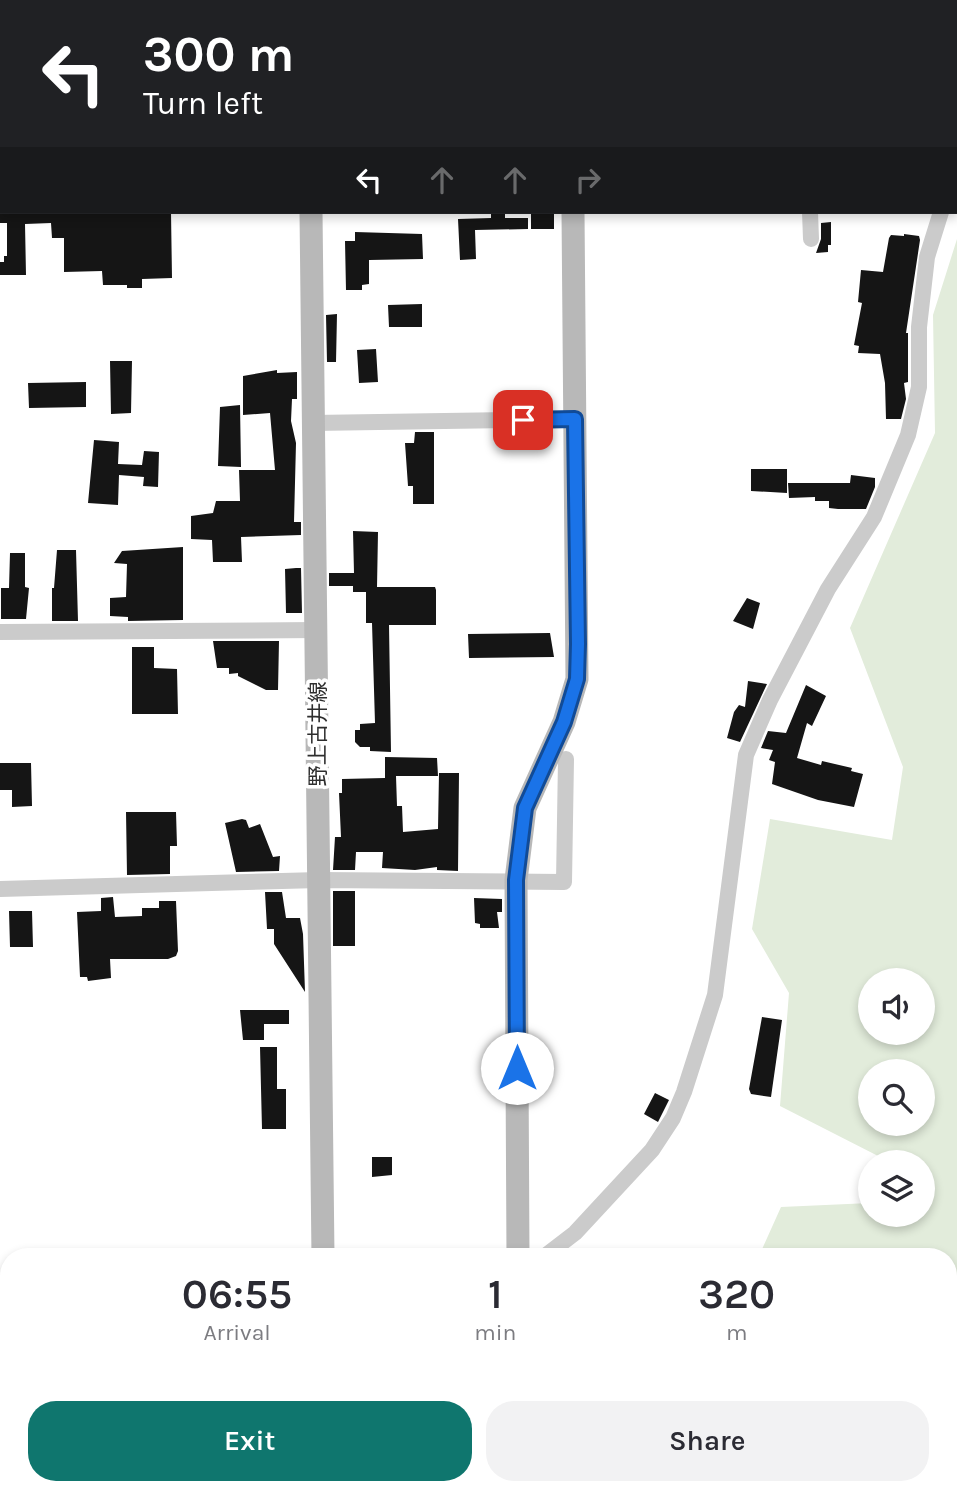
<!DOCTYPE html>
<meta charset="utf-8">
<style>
body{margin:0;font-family:Karla,"Noto Sans JP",sans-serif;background:#f2f2f3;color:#2b2b33;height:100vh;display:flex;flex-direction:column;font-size:26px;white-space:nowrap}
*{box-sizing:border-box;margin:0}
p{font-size:23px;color:#7c7c81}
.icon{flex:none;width:38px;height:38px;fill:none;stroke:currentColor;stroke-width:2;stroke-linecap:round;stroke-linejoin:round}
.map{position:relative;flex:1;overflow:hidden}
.panel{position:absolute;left:0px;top:1248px;width:957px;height:247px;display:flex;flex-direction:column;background:#fff;border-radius:28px 28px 0 0;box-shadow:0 4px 10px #0003}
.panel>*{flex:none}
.top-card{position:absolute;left:0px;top:0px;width:957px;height:214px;box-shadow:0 4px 10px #0003;background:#202124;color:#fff;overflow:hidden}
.tools{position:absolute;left:858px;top:968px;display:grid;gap:14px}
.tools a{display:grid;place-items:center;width:77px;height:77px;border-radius:50%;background:#fff;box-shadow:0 4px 10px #0003;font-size:35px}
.pin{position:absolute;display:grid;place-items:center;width:60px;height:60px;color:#fff;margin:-30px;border-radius:14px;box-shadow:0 4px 10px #0006}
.me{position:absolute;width:77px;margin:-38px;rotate:0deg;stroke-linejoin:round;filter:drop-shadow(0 0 5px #0008)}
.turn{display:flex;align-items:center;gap:24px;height:147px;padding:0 28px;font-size:32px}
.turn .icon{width:91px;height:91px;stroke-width:2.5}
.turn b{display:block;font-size:49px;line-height:60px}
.lanes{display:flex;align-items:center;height:66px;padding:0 28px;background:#0003;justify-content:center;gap:35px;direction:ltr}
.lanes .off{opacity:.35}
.eta{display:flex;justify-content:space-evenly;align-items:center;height:119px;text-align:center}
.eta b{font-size:42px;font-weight:600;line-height:49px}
.primary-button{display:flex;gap:14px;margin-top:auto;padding:14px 28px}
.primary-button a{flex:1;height:80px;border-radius:28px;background:#0f766e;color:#fff;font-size:28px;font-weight:600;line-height:80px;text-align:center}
.primary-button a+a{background:#f2f2f3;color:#2b2b33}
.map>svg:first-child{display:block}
</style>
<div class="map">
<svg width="957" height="1493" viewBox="0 0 957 1493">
<rect width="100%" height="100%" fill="#fff"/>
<path fill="#e2ecdb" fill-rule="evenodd" d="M 957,239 L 957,1493 L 546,1493 L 547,1486 L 948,1486 L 948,1256 L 759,1256 L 781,1207 L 870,1203 L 870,1214 L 922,1214 L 922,1162 L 882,1162 L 882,1158 L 780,1106 L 789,993 L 752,929 L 770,819 L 892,840 L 903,767 L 850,628 L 935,433 L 933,315 ZM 870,980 L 922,980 L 922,1032 L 870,1032 ZM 870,1071 L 922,1071 L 922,1124 L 870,1124 Z"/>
<path fill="#151515" d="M 0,212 L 171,212 L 172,278 L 142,279 L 142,288 L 127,288 L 127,285 L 103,285 L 102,271 L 64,272 L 64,238 L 52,238 L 51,223 L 25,224 L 26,275 L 0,275 L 0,262 L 4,262 L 4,256 L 7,256 L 7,223 L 0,223 Z
M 491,212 L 505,212 L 505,218 L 528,218 L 528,229 L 475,230 L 476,259 L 460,260 L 458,219 L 491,218 Z
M 531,212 L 554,212 L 554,229 L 531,229 Z
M 831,222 L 831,245 L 828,245 L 828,252 L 816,253 L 821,239 L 821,223 Z
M 355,232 L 422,234 L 423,259 L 369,260 L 369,284 L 362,285 L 362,290 L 346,290 L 345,241 L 355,241 Z
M 904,234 L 919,236 L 920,240 L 906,333 L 908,333 L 908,382 L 904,383 L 906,399 L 901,419 L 886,419 L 885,383 L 880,354 L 858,353 L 859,346 L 854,345 L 862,303 L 858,302 L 861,270 L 883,272 L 889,238 L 891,235 L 904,236 Z
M 422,304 L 422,327 L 389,327 L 388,305 Z
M 337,314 L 336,362 L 327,362 L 326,315 Z
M 376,349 L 378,382 L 359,383 L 357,350 Z
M 110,361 L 132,361 L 131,413 L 111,414 Z
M 277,370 L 277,373 L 297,372 L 297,399 L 292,399 L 291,421 L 296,443 L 294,522 L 301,522 L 301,535 L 241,537 L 242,562 L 213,562 L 212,540 L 191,539 L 191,516 L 213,513 L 216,501 L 240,501 L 239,470 L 275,470 L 270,413 L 243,415 L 243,376 Z
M 86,382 L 86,407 L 29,408 L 28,383 Z
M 240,405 L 241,467 L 218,466 L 220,407 Z
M 415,432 L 434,432 L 434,504 L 413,504 L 413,486 L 408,486 L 405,443 L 414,443 Z
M 94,440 L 119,442 L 118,464 L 142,465 L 144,451 L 159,452 L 158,487 L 143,486 L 144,477 L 119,475 L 118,505 L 88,503 Z
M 751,469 L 787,469 L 787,493 L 751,491 Z
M 851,475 L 875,478 L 875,487 L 866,509 L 838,509 L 829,508 L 829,501 L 815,501 L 815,497 L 789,498 L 788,483 L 850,483 Z
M 353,531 L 378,532 L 377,587 L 435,587 L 436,590 L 436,625 L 389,625 L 391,752 L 370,751 L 370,747 L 360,747 L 355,742 L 355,730 L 360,730 L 360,724 L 375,723 L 372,623 L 366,623 L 366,592 L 353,592 L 353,586 L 329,586 L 329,573 L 354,573 Z
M 183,547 L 183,620 L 128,621 L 128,617 L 110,616 L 110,598 L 126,597 L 127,564 L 114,563 L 122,551 Z
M 57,550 L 76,550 L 78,621 L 52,621 L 52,588 L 54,588 Z
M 10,553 L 25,553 L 25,587 L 29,588 L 26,619 L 1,619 L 1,588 L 9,588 Z
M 296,568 L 301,568 L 302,613 L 286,613 L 285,569 Z
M 747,598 L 760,603 L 753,629 L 733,621 Z
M 550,633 L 554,657 L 469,658 L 468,634 Z
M 213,641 L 279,641 L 278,690 L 266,690 L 238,676 L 238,673 L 229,674 L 229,668 L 217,668 Z
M 132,647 L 154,647 L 154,668 L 177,669 L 178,714 L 132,714 Z
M 748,681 L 767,684 L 740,742 L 727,738 L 734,712 L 739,705 L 745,707 Z
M 806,685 L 826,696 L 812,726 L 807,723 L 797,758 L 821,765 L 822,761 L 852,768 L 851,771 L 863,774 L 854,807 L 818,800 L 772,784 L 775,762 L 769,760 L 773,750 L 761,748 L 768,731 L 786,733 Z
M 385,757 L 437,758 L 438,776 L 396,776 L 397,806 L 402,806 L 403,832 L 438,829 L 439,773 L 459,773 L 458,871 L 437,870 L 437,867 L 415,870 L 382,868 L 383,852 L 356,852 L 355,870 L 333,870 L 335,837 L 341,837 L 339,793 L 342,793 L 342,779 L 385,778 Z
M 0,763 L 31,763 L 32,806 L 12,807 L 12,790 L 0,790 Z
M 126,812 L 176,812 L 177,846 L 170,846 L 170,874 L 127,875 Z
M 242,819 L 246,820 L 249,828 L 260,824 L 273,857 L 280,856 L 279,871 L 236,872 L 225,823 Z
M 333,891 L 355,891 L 355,946 L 333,946 Z
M 265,892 L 282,892 L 286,918 L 300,918 L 303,934 L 305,992 L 274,944 L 274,929 L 267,929 Z
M 113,897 L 115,917 L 142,916 L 142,908 L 159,908 L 159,901 L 176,901 L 178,951 L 176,956 L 168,959 L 110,959 L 111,978 L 88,981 L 87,977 L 80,977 L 77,912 L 101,911 L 101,898 Z
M 474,898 L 502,899 L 502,912 L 497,912 L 499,928 L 480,928 L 480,924 L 475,923 Z
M 9,911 L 32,911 L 33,947 L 10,947 Z
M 240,1010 L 289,1010 L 289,1024 L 264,1024 L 264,1040 L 243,1040 Z
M 762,1017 L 782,1020 L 771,1097 L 751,1094 L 749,1089 Z
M 260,1047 L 277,1047 L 277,1089 L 286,1089 L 286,1129 L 262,1129 Z
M 655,1093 L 669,1100 L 658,1122 L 644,1114 Z
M 372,1157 L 392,1157 L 392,1175 L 372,1177 Z"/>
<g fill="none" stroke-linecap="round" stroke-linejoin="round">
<path stroke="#cbcbcb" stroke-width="16" d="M 788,0 L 788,2
M 956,164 L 957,159
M 0,182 L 2,182
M 810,212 L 811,239
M 313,423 L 575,419
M 0,632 L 318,630
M 0,889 L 319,880 L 564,882 L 566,759
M 545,1256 L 575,1233 L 652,1150 L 673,1118 L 684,1092 L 715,995 L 746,755 L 770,700 L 828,589 L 874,517 L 908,435 L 919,387 L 919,327 L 927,257 L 941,212
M 237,1486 L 240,1493"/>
<path stroke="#b8b8b8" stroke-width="23" d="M 308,0 L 308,2
M 568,0 L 568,2
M 311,212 L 323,1256
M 518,1256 L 516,880 L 525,808 L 564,722 L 577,679 L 573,212
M 352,1486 L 355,1493
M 206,1493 L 221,1486"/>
</g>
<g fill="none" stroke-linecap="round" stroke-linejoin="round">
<g stroke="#114b97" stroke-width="18">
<path id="route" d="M 517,1068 L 516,880 L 525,808 L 564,722 L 577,679 L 578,644 L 575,419 L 523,420"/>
</g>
<use href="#route" stroke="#1a73e8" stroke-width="12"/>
</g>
<g text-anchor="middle" stroke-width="7" stroke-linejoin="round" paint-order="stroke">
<g font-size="21" fill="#2e2e2e" stroke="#fff">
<text transform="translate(318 734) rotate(-90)" y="7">野上古井線</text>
</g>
</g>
</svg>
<div class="tools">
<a><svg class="icon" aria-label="sound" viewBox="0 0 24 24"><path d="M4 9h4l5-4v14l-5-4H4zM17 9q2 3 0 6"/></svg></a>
<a><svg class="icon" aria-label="search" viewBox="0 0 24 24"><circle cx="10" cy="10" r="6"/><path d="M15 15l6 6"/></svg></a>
<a><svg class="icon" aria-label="layers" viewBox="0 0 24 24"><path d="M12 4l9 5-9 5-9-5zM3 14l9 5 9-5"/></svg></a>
</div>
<div class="pin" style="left:523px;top:420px;background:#d93025"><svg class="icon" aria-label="arrive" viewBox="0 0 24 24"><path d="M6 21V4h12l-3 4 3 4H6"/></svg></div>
<svg class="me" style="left:517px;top:1068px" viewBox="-20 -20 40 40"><circle r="19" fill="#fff"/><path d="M0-13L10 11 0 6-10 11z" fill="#1a73e8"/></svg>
<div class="top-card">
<div class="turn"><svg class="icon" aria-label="left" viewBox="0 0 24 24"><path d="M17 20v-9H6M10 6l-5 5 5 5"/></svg><div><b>300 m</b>Turn left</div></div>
<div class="lanes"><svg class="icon" aria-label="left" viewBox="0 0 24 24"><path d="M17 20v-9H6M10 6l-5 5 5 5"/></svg><svg class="icon off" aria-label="ahead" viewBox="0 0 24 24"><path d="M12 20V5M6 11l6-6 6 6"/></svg><svg class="icon off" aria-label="ahead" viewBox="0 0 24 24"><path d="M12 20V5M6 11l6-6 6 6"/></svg><svg class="icon off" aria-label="right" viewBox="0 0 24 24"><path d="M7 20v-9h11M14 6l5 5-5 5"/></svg></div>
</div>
<section class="panel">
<div class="eta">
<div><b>06:55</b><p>Arrival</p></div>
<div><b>1</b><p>min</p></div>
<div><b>320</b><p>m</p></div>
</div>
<div class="primary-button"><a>Exit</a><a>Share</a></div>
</section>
</div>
